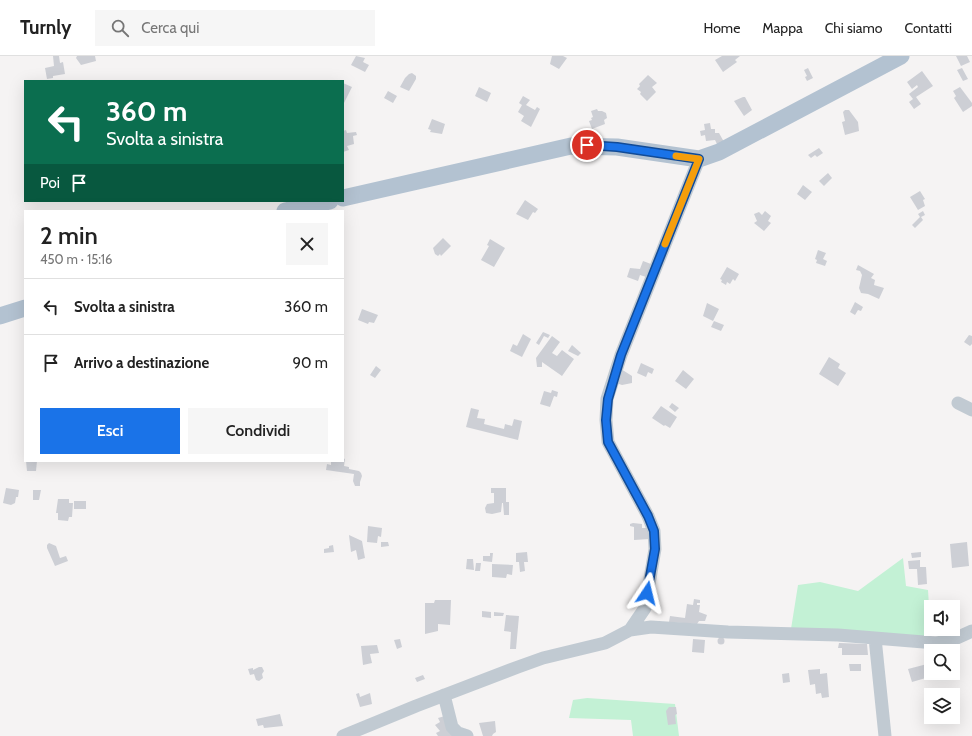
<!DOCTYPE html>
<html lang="it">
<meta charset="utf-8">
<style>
body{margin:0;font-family:Cabin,sans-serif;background:#f6f6f6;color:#222;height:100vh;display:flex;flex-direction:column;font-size:15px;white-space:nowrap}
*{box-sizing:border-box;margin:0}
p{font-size:13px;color:#767676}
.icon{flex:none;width:22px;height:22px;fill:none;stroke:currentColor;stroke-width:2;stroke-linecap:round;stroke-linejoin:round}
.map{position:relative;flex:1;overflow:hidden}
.sheet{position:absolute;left:24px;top:154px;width:320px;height:252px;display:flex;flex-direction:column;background:#fff;border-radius:0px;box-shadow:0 4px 16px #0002}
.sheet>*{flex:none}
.banner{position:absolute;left:24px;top:24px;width:320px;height:122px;border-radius:0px;box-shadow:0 4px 16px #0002;background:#0b6e4f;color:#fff;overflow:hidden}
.controls{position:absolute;left:924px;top:544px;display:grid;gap:8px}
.controls a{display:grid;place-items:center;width:36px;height:36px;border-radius:0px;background:#fff;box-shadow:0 4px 16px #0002;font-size:20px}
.pin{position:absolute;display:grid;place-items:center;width:34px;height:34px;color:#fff;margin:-17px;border:2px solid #fff;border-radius:50%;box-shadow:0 1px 4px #0007}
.me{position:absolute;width:44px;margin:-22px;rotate:10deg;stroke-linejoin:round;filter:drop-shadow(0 0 3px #0008)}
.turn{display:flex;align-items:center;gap:14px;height:84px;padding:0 16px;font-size:18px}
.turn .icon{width:52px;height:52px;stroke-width:2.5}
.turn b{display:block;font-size:28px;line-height:34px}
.then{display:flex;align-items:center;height:38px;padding:0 16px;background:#0003;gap:8px;font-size:15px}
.round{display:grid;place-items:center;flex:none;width:42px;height:42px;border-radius:0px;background:#f6f6f6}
.overview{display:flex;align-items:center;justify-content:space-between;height:68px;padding:0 16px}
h1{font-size:24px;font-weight:600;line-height:30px}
.cta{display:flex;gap:8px;margin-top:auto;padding:8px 16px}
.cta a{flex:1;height:46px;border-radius:0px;background:#1a73e8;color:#fff;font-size:16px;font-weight:600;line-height:46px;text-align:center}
.cta a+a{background:#f6f6f6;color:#222}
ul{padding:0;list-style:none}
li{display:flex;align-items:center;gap:12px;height:56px;padding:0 16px;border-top:1px solid #e0e0e0}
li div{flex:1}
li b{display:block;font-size:15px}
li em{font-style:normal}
header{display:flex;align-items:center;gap:24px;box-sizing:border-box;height:56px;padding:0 20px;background:#fff;border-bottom:1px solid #e0e0e0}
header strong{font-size:19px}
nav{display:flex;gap:22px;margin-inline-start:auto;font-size:14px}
.search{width:280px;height:36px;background:#f6f6f6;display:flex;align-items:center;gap:10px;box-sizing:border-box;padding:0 14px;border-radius:0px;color:#767676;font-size:15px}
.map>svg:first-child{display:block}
</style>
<header>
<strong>Turnly</strong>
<div class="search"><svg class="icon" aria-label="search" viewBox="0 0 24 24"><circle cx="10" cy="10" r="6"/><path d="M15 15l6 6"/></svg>Cerca qui</div>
<nav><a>Home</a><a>Mappa</a><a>Chi siamo</a><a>Contatti</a></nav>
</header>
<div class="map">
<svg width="972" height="680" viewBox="0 0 972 680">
<rect width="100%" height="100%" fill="#f5f3f3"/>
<path fill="#c3f1d5" d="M 903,502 L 906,530 L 928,534 L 931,583 L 791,573 L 798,529 L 820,526 L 858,535 Z
M 587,642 L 675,648 L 679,680 L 633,680 L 631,664 L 569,662 L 573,644 Z"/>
<path fill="#cdcfd5" d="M 53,0 L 59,0 L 60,7 L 63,6 L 65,18 L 53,20 L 53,22 L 47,23 L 45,12 L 54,10 Z
M 77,0 L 95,0 L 96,5 L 81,9 L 76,2 Z
M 356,0 L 365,2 L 363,6 L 369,9 L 365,16 L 351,9 Z
M 552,0 L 563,0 L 567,2 L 559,13 L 550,8 Z
M 722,0 L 740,0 L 735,4 L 737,6 L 723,16 L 715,4 Z
M 956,0 L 967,0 L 970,6 L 961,10 Z
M 808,12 L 813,22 L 807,25 L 805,21 L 807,20 L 804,14 Z
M 962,12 L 968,23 L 963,25 L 957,14 Z
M 922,15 L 933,30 L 916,41 L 921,48 L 914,53 L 909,46 L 913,43 L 909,38 L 918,31 L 917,29 L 912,33 L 907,26 Z
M 412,17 L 416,20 L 416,23 L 409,35 L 400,31 L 405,22 L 409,18 Z
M 648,19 L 657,27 L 652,31 L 656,36 L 647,45 L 640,38 L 641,36 L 637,33 L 640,30 L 639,28 Z
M 343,27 L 352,31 L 344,47 L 343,46 Z
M 479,31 L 491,37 L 487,46 L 475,40 Z
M 960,31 L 972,47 L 972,50 L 963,56 L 954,42 L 956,40 L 953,35 Z
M 388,35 L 397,40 L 393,47 L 384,42 Z
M 523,40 L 530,44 L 526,49 L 535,54 L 537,51 L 540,53 L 531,71 L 521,65 L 524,60 L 518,56 L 522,49 L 519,47 Z
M 743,41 L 745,41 L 752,54 L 744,60 L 734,45 Z
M 597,53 L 598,55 L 602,55 L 606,57 L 607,62 L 604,64 L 605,68 L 592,73 L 589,65 L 592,64 L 591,62 L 593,61 L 591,55 Z
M 845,54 L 849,54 L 858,66 L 859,75 L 845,79 L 842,66 L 845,65 L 843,56 Z
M 432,63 L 445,68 L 442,78 L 430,76 L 431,74 L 428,73 Z
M 710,67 L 711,73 L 715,73 L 715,77 L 719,77 L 724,86 L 718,90 L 715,84 L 706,85 L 705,79 L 701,80 L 700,75 L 705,74 L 704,68 Z
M 346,74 L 347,77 L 356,76 L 357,79 L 353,80 L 354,88 L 347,90 L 349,94 L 343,96 L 343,75 Z
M 819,92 L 823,97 L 817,101 L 815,99 L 811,102 L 808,99 Z
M 828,117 L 832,122 L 824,130 L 819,125 Z
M 803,129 L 812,136 L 805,144 L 797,138 Z
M 920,135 L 925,143 L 923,144 L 925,150 L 918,154 L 910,141 Z
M 525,144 L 538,153 L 535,157 L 533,156 L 528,164 L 516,158 Z
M 765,155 L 771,160 L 768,165 L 771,167 L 764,175 L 754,167 L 757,165 L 754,158 L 759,156 L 762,159 Z
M 923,155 L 925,159 L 921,161 L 923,164 L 915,172 L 912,169 L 920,161 L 918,158 Z
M 443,182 L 451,190 L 441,200 L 440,198 L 438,200 L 435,198 L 433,192 Z
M 490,183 L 505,192 L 494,211 L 481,204 L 489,190 L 487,189 Z
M 818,194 L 826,197 L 823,203 L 827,205 L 825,210 L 816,207 L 817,204 L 815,203 Z
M 643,205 L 651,208 L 646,221 L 640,219 L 638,225 L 627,221 L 630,212 L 640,213 Z
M 858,209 L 874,218 L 871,222 L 875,224 L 874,229 L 884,232 L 879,243 L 868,238 L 861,237 L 859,232 L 862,219 L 860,215 L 856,214 Z
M 727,211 L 739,218 L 735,225 L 733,223 L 730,228 L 727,226 L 726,229 L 721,226 L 722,224 L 720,223 Z
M 855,246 L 863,251 L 861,255 L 858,254 L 855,259 L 850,256 Z
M 707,247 L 719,253 L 713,265 L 703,260 Z
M 362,253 L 378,259 L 374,267 L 369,266 L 368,268 L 358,264 Z
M 714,265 L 724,269 L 721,275 L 711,271 Z
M 543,276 L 550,279 L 548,282 L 544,280 L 539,289 L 536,287 Z
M 523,278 L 531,283 L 522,301 L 510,295 L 513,288 L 517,290 Z
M 969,279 L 972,280 L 972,288 L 970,290 L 964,286 Z
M 552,280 L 560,286 L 552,297 L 557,300 L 562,294 L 574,303 L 562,320 L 542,306 L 542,311 L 537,311 L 536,302 Z
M 572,289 L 581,297 L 578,300 L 568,295 Z
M 829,301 L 840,308 L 838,312 L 846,317 L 838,330 L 819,318 Z
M 641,307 L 654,313 L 652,318 L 648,316 L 646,321 L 637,317 Z
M 376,310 L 381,314 L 375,322 L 370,319 Z
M 621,313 L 632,320 L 632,327 L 622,329 L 616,327 Z
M 683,314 L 694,323 L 686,333 L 675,325 Z
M 552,334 L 558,336 L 557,341 L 554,340 L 550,351 L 540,348 L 544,335 L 551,337 Z
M 672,347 L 679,352 L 675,356 L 669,351 Z
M 661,350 L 677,361 L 670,372 L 665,369 L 664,370 L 652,362 Z
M 471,352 L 479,354 L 477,362 L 485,363 L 484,368 L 504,373 L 505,368 L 512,370 L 514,363 L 522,365 L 518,384 L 466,371 Z
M 343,402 L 345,403 L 344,410 L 349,411 L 349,413 L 359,415 L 361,417 L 362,420 L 360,426 L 360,430 L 355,430 L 353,425 L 354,418 L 326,414 L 327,408 L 331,409 L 331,405 L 343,405 Z
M 26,405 L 37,405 L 36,415 L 27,415 Z
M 6,432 L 19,434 L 18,441 L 16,441 L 15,447 L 11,449 L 3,447 Z
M 491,432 L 506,432 L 506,446 L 509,446 L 509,459 L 504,459 L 503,447 L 502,447 L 501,456 L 492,458 L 486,457 L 485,452 L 487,448 L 494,447 L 494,437 L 491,437 Z
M 33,434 L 41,434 L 39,444 L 33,444 Z
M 58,443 L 69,443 L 69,447 L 73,447 L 72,461 L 69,461 L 68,465 L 58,464 L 58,457 L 56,457 Z
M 74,445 L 86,445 L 86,453 L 74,453 Z
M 633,467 L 642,468 L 642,472 L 649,472 L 650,483 L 634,484 L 634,471 L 630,470 L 630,468 Z
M 368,470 L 382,472 L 381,481 L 378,480 L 377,487 L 367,486 Z
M 349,479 L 362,485 L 365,502 L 358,504 L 356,494 L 351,496 Z
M 381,486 L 388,486 L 389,490 L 381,491 Z
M 967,486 L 969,510 L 952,512 L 950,488 Z
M 49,487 L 56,490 L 60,502 L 66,500 L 68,505 L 55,510 L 47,492 L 47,489 Z
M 333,489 L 334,496 L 324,497 L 324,493 L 329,492 L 329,490 Z
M 527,496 L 528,506 L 524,506 L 525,515 L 520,516 L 519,506 L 516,506 L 516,497 Z
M 921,496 L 921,501 L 912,502 L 911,497 Z
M 490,497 L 493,497 L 492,506 L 483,505 L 483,500 L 490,500 Z
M 467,503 L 473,503 L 474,514 L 466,513 Z
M 920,504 L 920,511 L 926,511 L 927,528 L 918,529 L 917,513 L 909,513 L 908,505 Z
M 476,507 L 481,507 L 480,515 L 475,515 Z
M 492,508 L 513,509 L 512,519 L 507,518 L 506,522 L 492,521 Z
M 694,543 L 700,544 L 700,547 L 697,547 L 697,549 L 700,549 L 699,556 L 707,559 L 705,565 L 699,565 L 697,568 L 669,566 L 670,560 L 685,562 L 687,548 L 693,549 Z
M 435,544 L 451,544 L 450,569 L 438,568 L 438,575 L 425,578 L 425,547 L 434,547 Z
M 482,555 L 491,556 L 491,562 L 482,561 Z
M 494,556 L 504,557 L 503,560 L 494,560 Z
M 506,559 L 519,560 L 516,593 L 510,593 L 511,576 L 504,575 Z
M717.5 585a3.5 3.5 0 1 1 7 0a3.5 3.5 0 1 1-7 0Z
M 400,583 L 402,591 L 397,593 L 394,584 Z
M 693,583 L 705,584 L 704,597 L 692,596 Z
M 839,587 L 867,588 L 868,599 L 842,599 L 842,592 L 838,592 Z
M 377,589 L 379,597 L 370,598 L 372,607 L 363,609 L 361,590 Z
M 931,607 L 931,617 L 936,617 L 936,619 L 912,626 L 908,613 Z
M 849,608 L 861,608 L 861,615 L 850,615 Z
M 259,611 L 262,611 L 264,615 L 262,618 L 263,622 L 259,625 L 256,624 L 254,618 L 250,619 L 248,613 L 253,612 L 253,614 Z
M 820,613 L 820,618 L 827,617 L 829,641 L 822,642 L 821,637 L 816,638 L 815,628 L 810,629 L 808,614 Z
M 789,617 L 790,626 L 783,627 L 782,618 Z
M 423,619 L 425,623 L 417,626 L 415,622 Z
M 359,637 L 360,641 L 370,637 L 372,648 L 360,651 L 356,638 Z
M 669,651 L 676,651 L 677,658 L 675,659 L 676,668 L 668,669 L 666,655 Z
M 280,658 L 283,670 L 264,672 L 263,669 L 258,670 L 256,663 Z
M 445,660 L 455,680 L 438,680 L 436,677 L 440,675 L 435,669 L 440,666 L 438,662 Z
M 495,665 L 496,676 L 493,678 L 492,680 L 483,680 L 479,667 Z"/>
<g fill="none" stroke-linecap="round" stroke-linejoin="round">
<path stroke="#c1cad2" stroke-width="13" d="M 958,347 L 972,354
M 630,574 L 645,552 L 655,493 L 654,475 L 648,460 L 608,386 L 606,364 L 607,343 L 621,299 L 699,103
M 875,582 L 885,680
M 444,639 L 452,671 L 458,677 L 467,680
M 343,680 L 416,650 L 518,611 L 543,602 L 605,587 L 630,574 L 651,571 L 728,576 L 838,579 L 936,587 L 950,585 L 972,575"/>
<path stroke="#b3c2d1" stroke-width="17" d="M 343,142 L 571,90 L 617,91 L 699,103 L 719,96 L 901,0
M 285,155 L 330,145
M 0,260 L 25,252"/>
</g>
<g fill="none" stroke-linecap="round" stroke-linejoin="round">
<g stroke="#114b97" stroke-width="10">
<path id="route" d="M 587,89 L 617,91 L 699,103 L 621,299 L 608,343 L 606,364 L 608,386 L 648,460 L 654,475 L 655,493 L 647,537"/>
</g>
<use href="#route" stroke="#1a73e8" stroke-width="7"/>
<path stroke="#f59e0b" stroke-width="7" d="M 665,188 L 699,103 L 676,100"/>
</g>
</svg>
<div class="controls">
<a><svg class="icon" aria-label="sound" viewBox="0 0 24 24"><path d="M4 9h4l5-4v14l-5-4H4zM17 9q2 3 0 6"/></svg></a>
<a><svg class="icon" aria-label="search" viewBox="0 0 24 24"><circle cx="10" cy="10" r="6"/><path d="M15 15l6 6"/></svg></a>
<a><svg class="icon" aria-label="layers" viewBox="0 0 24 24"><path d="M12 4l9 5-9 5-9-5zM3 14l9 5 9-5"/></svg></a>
</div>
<div class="pin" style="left:587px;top:89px;background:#d93025"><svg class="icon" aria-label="arrive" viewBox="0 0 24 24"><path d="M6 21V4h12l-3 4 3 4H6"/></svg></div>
<svg class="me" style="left:647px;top:537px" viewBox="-20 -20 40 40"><path d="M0-17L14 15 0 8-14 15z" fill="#1a73e8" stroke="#fff" stroke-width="4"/></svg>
<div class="banner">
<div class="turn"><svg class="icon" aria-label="left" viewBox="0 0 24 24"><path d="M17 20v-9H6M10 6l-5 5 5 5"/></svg><div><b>360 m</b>Svolta a sinistra</div></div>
<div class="then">Poi<svg class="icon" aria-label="arrive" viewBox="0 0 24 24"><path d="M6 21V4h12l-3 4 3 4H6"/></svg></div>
</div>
<section class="sheet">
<div class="overview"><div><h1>2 min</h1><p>450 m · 15:16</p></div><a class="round"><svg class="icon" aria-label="close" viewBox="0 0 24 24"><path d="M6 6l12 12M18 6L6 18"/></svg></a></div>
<ul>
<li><svg class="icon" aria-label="left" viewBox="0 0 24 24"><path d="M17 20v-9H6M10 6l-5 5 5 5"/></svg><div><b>Svolta a sinistra</b></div><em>360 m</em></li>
<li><svg class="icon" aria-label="arrive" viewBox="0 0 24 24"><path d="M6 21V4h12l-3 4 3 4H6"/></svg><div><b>Arrivo a destinazione</b></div><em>90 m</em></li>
</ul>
<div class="cta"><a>Esci</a><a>Condividi</a></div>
</section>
</div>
